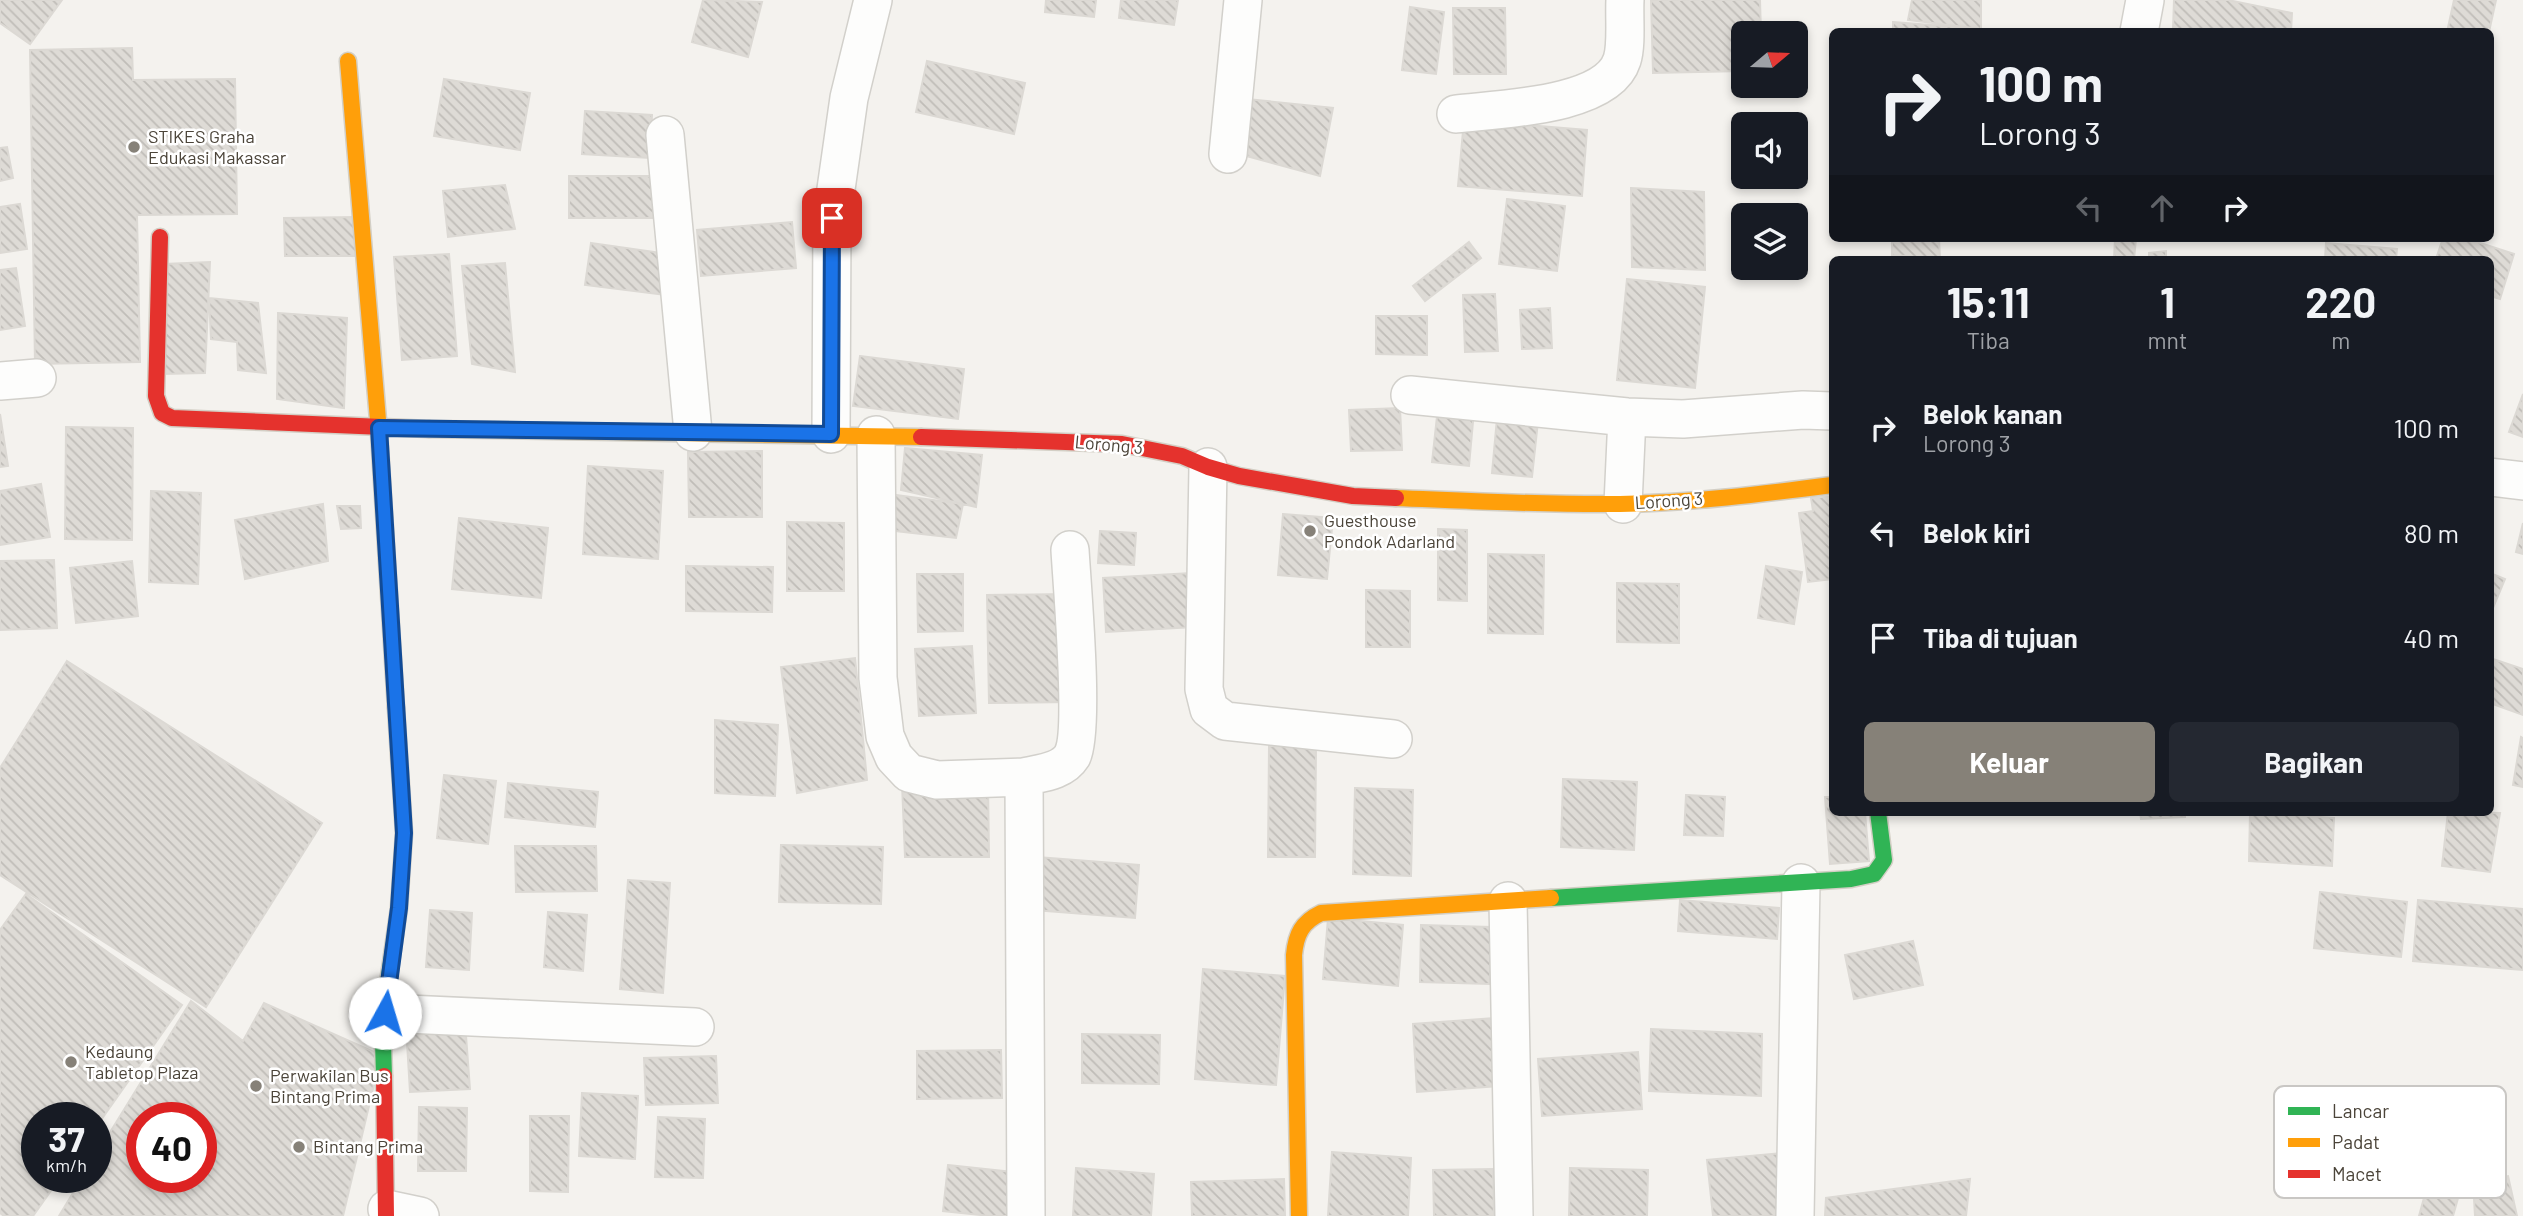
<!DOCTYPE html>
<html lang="id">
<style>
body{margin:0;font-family:Barlow,sans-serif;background:#242831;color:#f1f3f6;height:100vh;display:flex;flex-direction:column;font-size:26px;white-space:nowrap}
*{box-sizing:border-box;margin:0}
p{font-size:23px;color:#9ea1a6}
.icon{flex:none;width:38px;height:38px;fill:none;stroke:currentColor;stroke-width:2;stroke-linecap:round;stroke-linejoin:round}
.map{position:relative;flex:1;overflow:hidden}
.panel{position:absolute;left:1829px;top:256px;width:665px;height:560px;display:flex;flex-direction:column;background:#171b24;border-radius:10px;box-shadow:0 4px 10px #0003}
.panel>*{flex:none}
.banner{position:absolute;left:1829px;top:28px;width:665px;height:214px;border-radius:10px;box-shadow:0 4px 10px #0003;background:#171b24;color:#f1f3f6;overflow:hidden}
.needle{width:46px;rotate:71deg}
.buttons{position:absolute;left:1731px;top:21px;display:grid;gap:14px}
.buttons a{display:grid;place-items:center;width:77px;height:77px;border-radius:10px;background:#171b24;box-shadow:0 4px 10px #0003;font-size:35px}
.speed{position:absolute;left:21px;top:1102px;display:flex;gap:14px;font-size:35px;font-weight:700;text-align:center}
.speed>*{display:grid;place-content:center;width:91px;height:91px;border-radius:50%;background:#171b24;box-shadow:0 4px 10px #0003;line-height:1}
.speed small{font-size:18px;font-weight:400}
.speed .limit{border:10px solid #d22;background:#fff;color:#111}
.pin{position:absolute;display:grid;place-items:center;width:60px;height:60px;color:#fff;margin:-30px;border-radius:14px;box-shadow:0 4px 10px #0006}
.me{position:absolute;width:77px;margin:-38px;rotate:6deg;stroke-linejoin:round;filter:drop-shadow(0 0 5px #0008)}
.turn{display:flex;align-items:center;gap:24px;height:147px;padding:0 35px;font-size:32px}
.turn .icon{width:91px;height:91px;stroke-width:2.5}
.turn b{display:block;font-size:49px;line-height:60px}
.lanes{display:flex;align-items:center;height:66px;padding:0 35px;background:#0003;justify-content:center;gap:35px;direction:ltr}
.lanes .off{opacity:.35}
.eta{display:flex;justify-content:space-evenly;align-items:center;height:119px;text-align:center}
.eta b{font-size:42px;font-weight:700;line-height:49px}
.button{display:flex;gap:14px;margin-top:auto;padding:14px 35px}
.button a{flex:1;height:80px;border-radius:10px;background:#868178;color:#fff;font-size:28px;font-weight:700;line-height:80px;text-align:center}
.button a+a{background:#242831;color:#f1f3f6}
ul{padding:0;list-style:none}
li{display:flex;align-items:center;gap:21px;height:105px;padding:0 35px}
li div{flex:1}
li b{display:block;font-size:26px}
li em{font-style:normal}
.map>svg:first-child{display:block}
</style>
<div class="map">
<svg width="2523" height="1216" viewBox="0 0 2523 1216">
<defs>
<pattern id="building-back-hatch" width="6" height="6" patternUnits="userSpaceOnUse" patternTransform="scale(1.75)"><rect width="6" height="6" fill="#dedbd6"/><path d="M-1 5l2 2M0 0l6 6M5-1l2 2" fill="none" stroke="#c0bdb8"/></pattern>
</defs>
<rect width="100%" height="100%" fill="#f4f2ee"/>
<path fill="url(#building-back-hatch)" stroke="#dcd9d4" stroke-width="2" fill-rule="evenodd" d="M 0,0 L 62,0 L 30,44 L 0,23 Z
M 703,0 L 762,2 L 748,57 L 692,42 Z
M 1046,0 L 1096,0 L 1094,17 L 1045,12 Z
M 1121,0 L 1178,0 L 1174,25 L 1119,18 Z
M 1651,0 L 1760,0 L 1761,33 L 1743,33 L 1743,71 L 1653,73 Z
M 1912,0 L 1981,0 L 1981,29 L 1908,20 Z
M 2174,0 L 2228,0 L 2292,13 L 2291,32 L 2187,32 L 2173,29 Z
M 2454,0 L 2496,0 L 2489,32 L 2447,32 Z
M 1410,7 L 1444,12 L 1436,74 L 1402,70 Z
M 1453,8 L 1505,8 L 1506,74 L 1454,74 Z
M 1893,22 L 1981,29 L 1981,32 L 1893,32 Z
M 132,48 L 133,80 L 235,79 L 237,214 L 137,215 L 140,362 L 35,364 L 30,50 Z
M 927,61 L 1025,83 L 1014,134 L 916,112 Z
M 444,79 L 530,93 L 520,150 L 434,136 Z
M 1247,99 L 1333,108 L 1320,176 L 1239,154 Z
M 585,111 L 652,115 L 650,158 L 582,154 Z
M 1464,120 L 1587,130 L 1582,196 L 1458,186 Z
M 7,147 L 13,178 L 0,181 L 0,148 Z
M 569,176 L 654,176 L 655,218 L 569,218 Z
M 505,185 L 515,229 L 448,237 L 443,191 Z
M 1631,188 L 1704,192 L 1705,270 L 1632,267 Z
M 1507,199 L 1565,206 L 1557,271 L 1499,264 Z
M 20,204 L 27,249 L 0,253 L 0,207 Z
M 356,217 L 356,256 L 285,256 L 284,218 Z
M 792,222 L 796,268 L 701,276 L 697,230 Z
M 1892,238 L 1939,238 L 1940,259 L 1892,255 Z
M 2115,238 L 2136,239 L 2134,259 L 2114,259 Z
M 2443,238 L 2465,238 L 2514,254 L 2500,299 L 2490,296 L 2490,259 L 2436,259 Z
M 1469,242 L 1481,258 L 1425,301 L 1413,286 Z
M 591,243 L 669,254 L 665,295 L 585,285 Z
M 2326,243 L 2397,249 L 2396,259 L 2325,259 Z
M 2166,251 L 2166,259 L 2149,259 L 2149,253 Z
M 449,254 L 457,356 L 402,360 L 394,257 Z
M 210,262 L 205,373 L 162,374 L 164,264 Z
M 505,263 L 515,372 L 472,364 L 462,266 Z
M 16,268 L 25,326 L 0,330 L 0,270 Z
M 1627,279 L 1705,287 L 1695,388 L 1617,380 Z
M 1495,294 L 1498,351 L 1465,352 L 1463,295 Z
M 209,298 L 258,303 L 266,373 L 238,370 L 237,342 L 211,339 Z
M 1550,308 L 1552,348 L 1522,349 L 1520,310 Z
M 278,313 L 347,318 L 344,408 L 277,399 Z
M 1376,316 L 1427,316 L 1427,355 L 1376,354 Z
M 860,356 L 964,369 L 958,419 L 853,406 Z
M 2523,394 L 2523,437 L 2509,432 Z
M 1438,407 L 1474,411 L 1469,466 L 1432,462 Z
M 1498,407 L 1539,412 L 1532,477 L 1492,473 Z
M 1400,408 L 1402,450 L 1351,451 L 1349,410 Z
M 0,414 L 8,466 L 0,467 Z
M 66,427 L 133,428 L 132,540 L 65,539 Z
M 905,448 L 982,455 L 976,507 L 901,490 Z
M 762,451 L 762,517 L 689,517 L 688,452 Z
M 588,466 L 663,471 L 658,559 L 583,554 Z
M 41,484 L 50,537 L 0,545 L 0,491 Z
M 151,491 L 201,493 L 198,584 L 149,582 Z
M 889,494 L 963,504 L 956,538 L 887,530 Z
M 1832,496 L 1832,579 L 1808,582 L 1799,513 L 1813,511 L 1811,498 Z
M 323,504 L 328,561 L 245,579 L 235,520 Z
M 337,506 L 360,506 L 361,528 L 341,529 Z
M 1283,514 L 1333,518 L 1327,579 L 1278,575 Z
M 459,518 L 548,528 L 541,598 L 452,589 Z
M 787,522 L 844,523 L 844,591 L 787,591 Z
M 2523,523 L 2523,554 L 2516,552 Z
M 1438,529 L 1467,530 L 1467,601 L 1438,600 Z
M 1100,531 L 1136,533 L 1134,565 L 1098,563 Z
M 1488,554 L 1544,555 L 1543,634 L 1488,633 Z
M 54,560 L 57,628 L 0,630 L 0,561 Z
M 132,561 L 138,616 L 76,623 L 70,568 Z
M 686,566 L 773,567 L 772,612 L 686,611 Z
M 1766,566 L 1802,572 L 1794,624 L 1758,618 Z
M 1191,573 L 1194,627 L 1106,632 L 1103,578 Z
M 2490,573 L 2505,579 L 2490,615 Z
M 917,574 L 963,574 L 963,631 L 918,632 Z
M 1617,583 L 1679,584 L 1679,643 L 1617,642 Z
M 1366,590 L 1410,591 L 1410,647 L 1366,647 Z
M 1066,594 L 1069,702 L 989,703 L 987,595 Z
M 972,646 L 976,713 L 919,716 L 915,649 Z
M 855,658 L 867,780 L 797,793 L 781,667 Z
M 2490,658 L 2523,669 L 2523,715 L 2490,703 Z
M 67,661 L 322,823 L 206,1007 L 0,875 L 0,768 Z
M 715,720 L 778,725 L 775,796 L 715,793 Z
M 2521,737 L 2523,738 L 2523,787 L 2513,785 Z
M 1269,746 L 1316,747 L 1315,857 L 1268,857 Z
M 444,775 L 496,781 L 488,844 L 437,838 Z
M 1563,779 L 1637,782 L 1634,850 L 1561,847 Z
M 988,782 L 989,857 L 905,857 L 902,784 Z
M 508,783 L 598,792 L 595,827 L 505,817 Z
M 1355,788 L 1413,790 L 1411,876 L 1353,874 Z
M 1686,795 L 1725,797 L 1723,836 L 1684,835 Z
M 1825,797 L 1832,797 L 1832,812 L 1865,812 L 1869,861 L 1830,864 Z
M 2140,812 L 2185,812 L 2185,817 L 2141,819 Z
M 2250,812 L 2334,818 L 2332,866 L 2249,861 Z
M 2448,812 L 2500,813 L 2490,872 L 2442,866 Z
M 781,845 L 883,847 L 881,904 L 779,902 Z
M 515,846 L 596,846 L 597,891 L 516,892 Z
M 1037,857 L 1139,865 L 1135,918 L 1034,910 Z
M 628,880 L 670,883 L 663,993 L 620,989 Z
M 2320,892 L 2407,902 L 2401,957 L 2314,948 Z
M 26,894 L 182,1005 L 96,1127 L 96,1118 L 37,1118 L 37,1178 L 60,1178 L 33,1216 L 4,1216 L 0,1213 L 0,930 Z
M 1680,900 L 1779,908 L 1777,939 L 1678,931 Z
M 2418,900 L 2523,909 L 2523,970 L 2413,961 Z
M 430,910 L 472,913 L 469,970 L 426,967 Z
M 548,912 L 587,915 L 583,971 L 544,967 Z
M 1328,918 L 1403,925 L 1398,986 L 1323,979 Z
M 1421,925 L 1491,927 L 1490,984 L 1420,982 Z
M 1913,941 L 1923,985 L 1854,999 L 1845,955 Z
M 1203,969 L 1285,976 L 1276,1085 L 1195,1079 Z
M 191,1001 L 243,1041 L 264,1003 L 381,1055 L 343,1216 L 59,1216 L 82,1178 L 96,1178 L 96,1155 ZM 142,1118 L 201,1118 L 201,1178 L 142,1178 Z
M 1494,1018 L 1499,1086 L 1417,1092 L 1413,1024 Z
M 465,1022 L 470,1089 L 410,1092 L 406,1026 Z
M 1651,1029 L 1762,1034 L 1761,1096 L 1649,1091 Z
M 1082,1034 L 1160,1035 L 1159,1084 L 1082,1083 Z
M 1001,1050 L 1002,1098 L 917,1099 L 917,1051 Z
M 1638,1052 L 1642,1109 L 1542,1116 L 1538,1059 Z
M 716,1056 L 718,1103 L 646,1105 L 644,1058 Z
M 582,1093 L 638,1096 L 635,1159 L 579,1156 Z
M 419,1107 L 467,1108 L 466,1171 L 418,1171 Z
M 530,1116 L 569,1116 L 568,1192 L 530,1191 Z
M 658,1117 L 705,1119 L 703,1178 L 655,1177 Z
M 1332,1152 L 1411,1158 L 1408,1216 L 1328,1216 Z
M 1782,1153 L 1789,1216 L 1713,1216 L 1707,1160 Z
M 948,1165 L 1022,1173 L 1018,1216 L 990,1216 L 943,1211 Z
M 1076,1168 L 1154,1174 L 1151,1216 L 1073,1216 Z
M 1570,1168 L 1648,1170 L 1647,1216 L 1569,1216 Z
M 1493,1169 L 1494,1216 L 1434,1216 L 1433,1170 Z
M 2430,1176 L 2462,1184 L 2453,1216 L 2419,1216 Z
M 2508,1176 L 2517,1216 L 2475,1216 L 2473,1181 Z
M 1284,1179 L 1285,1216 L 1192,1216 L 1191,1182 Z
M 1970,1179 L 1966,1216 L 1825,1216 L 1826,1198 Z"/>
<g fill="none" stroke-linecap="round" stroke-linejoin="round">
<g stroke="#d2d0cb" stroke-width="40">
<path id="street" d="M 2139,32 L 2145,0
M 1456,114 C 1497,109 1607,107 1622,60 C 1627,45 1624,17 1625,0
M 665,135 L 693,432
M 1228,154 L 1243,0
M 0,381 L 37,378
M 1410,395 L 1627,417 L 1683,419 L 1803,410 L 1832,411
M 831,434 L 832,217 L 849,98 L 873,0
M 876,435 L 878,678 L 885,736 L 894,757 L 909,773 L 937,780 L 1024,777 L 1026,1216
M 1208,467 L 1204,689 L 1209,709 L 1225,721 L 1393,739
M 2490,477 L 2523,481
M 1623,504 L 1627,417
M 1024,777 C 1040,773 1062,772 1072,756 C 1085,732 1072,585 1070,550
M 1508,901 L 1514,1216
M 385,1013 L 695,1027
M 387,1209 L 420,1216
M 1795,1216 L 1801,883"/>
</g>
<g stroke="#d3cfc5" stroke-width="19">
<path id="fast" d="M 1551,898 L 1851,879 L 1874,874 L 1884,860 L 1878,812
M 384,1076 L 383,1042 L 387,990 L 399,908 L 404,833 L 396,708"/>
</g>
<g stroke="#d3cfc5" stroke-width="19">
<path id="slow" d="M 348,61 L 379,432
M 429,429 L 921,437
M 1396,498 C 1471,501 1545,505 1620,504 C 1691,503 1762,494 1832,485
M 1299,1216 L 1294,955 C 1296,934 1302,922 1321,913 L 1551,898"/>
</g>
<g stroke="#d3cfc5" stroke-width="19">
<path id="jam" d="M 160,237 L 156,396 L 162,413 L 172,418 L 429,429
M 379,432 L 396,708
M 921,437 L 1122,444 L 1182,456 L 1208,467 L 1239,476 L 1353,496 L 1396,498
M 384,1076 L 386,1216"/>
</g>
<use href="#street" stroke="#fdfdfc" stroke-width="37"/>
<use href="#fast" stroke="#30b455" stroke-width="16"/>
<use href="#slow" stroke="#ff9f0a" stroke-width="16"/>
<use href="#jam" stroke="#e5322d" stroke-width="16"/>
</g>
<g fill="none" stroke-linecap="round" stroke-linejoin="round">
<g stroke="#114b97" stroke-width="18">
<path id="route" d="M 385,1013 L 399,908 L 404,833 L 379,428 L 831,434 L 832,218"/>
</g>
<use href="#route" stroke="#1a73e8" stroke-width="12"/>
</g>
<g fill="#868178" stroke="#fff" stroke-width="2.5">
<circle cx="134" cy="147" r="7"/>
<circle cx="1310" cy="531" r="7"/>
<circle cx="71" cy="1062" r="7"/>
<circle cx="256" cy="1086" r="7"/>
<circle cx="299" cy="1147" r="7"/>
</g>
<g text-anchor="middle" stroke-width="5" stroke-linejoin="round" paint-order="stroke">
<g font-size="18" fill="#4b4439" stroke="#fff" text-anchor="start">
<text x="148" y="143">STIKES Graha<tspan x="148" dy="21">Edukasi Makassar</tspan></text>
<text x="1324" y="527">Guesthouse<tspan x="1324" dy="21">Pondok Adarland</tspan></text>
<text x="85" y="1058">Kedaung<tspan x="85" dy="21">Tabletop Plaza</tspan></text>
<text x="270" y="1082">Perwakilan Bus<tspan x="270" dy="21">Bintang Prima</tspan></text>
<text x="313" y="1153">Bintang Prima</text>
</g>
<g font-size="18" fill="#4b4439" stroke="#fff">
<text transform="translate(1109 445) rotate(5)" y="6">Lorong 3</text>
<text transform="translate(1669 501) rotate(-4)" y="6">Lorong 3</text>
</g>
</g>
<rect x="2274" y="1086" width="232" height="112" rx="10" fill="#fff" stroke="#c9c7c4" stroke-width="2"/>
<rect x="2288" y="1107" width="32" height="8" fill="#30b455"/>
<rect x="2288" y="1138" width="32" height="9" fill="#ff9f0a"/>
<rect x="2288" y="1170" width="32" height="8" fill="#e5322d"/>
<g font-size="19" fill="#4b4439">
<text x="2332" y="1118">Lancar</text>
<text x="2332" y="1149">Padat</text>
<text x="2332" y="1181">Macet</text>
</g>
</svg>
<div class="buttons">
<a><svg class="needle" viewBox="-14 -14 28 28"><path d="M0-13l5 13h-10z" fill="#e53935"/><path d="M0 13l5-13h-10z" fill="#9ea1a6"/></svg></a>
<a><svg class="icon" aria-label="sound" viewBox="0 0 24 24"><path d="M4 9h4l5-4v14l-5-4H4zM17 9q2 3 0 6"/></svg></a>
<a><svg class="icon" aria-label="layers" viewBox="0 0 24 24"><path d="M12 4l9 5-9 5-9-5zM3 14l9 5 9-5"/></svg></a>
</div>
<div class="speed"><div>37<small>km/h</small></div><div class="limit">40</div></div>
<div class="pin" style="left:832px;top:218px;background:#d93025"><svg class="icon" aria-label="arrive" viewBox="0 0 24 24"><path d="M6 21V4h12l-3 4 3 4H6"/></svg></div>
<svg class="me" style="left:385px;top:1013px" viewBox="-20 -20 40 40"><circle r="19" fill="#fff"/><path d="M0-13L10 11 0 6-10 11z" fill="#1a73e8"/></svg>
<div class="banner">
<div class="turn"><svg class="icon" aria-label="right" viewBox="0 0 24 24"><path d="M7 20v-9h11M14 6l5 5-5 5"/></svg><div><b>100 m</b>Lorong 3</div></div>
<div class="lanes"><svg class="icon off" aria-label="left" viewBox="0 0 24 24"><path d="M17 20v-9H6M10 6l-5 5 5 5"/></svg><svg class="icon off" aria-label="ahead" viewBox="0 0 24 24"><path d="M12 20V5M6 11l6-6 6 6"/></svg><svg class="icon" aria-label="right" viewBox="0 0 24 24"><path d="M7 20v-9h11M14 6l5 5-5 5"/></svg></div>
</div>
<section class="panel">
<div class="eta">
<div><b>15:11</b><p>Tiba</p></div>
<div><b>1</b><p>mnt</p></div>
<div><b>220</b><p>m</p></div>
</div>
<ul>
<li><svg class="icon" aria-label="right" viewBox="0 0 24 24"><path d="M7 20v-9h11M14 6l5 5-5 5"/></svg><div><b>Belok kanan</b><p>Lorong 3</p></div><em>100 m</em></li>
<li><svg class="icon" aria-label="left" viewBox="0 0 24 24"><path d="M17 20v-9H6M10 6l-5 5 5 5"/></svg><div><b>Belok kiri</b></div><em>80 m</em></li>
<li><svg class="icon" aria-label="arrive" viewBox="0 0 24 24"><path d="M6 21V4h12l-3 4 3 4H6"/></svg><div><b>Tiba di tujuan</b></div><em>40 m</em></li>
</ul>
<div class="button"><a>Keluar</a><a>Bagikan</a></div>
</section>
</div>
